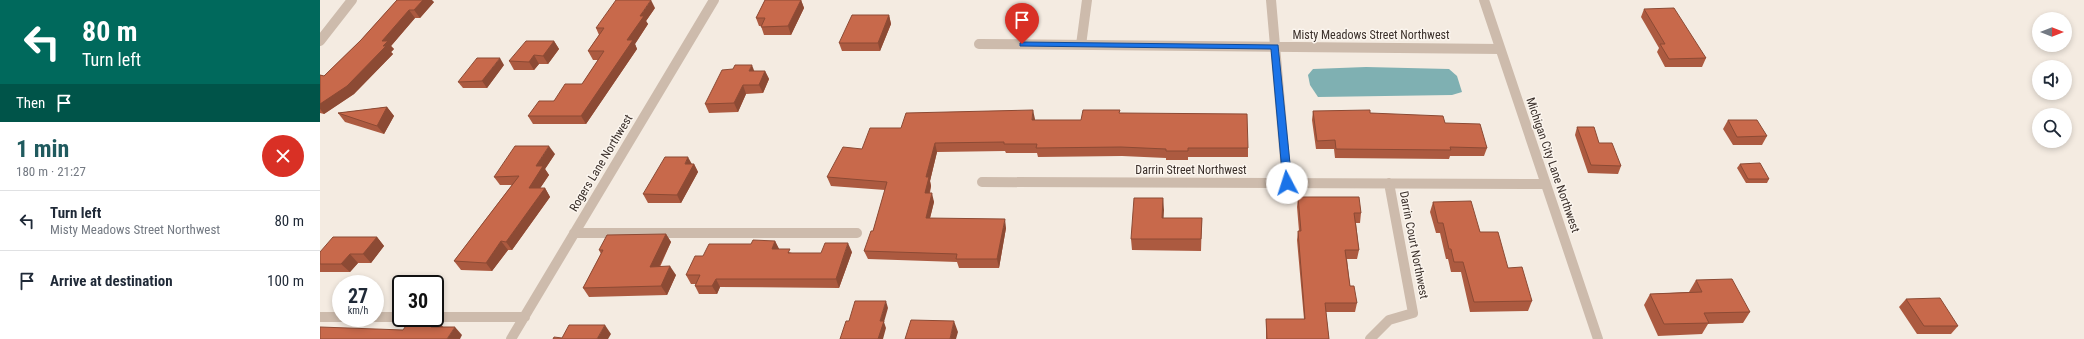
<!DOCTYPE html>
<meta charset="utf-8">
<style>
body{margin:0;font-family:"Roboto Condensed",sans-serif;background:#f6f6f7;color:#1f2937;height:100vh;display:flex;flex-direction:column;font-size:15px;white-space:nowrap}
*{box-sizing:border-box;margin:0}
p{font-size:13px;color:#747a83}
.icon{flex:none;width:22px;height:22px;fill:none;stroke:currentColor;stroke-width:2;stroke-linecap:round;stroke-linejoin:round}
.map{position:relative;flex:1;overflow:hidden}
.drawer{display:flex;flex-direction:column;background:#fff;width:320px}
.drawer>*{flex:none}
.hud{background:#00695c;color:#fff;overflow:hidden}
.needle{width:26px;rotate:90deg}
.fabs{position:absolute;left:1712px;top:12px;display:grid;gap:8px}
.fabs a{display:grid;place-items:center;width:40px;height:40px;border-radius:50%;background:#fff;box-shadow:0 2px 6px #0003;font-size:20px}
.speed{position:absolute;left:12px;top:275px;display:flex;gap:8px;font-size:20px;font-weight:700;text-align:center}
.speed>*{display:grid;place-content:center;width:52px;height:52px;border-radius:50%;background:#fff;box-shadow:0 2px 6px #0003;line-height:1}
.speed small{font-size:10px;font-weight:400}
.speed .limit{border:2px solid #111;border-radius:6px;background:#fff;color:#111}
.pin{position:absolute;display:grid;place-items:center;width:34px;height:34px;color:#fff;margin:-41px -17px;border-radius:50% 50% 50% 0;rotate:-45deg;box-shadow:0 0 4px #0007}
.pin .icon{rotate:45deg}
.me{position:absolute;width:44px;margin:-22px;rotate:355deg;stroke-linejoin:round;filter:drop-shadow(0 0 3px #0008)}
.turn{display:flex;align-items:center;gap:14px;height:84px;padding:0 16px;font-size:18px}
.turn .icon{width:52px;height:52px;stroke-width:2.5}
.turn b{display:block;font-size:28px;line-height:34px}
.then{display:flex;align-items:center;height:38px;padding:0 16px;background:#0003;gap:8px;font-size:15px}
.round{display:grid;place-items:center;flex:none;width:42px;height:42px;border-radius:21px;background:#f6f6f7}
.head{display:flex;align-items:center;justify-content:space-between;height:68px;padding:0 16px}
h1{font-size:24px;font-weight:700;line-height:30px;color:#1f5a5e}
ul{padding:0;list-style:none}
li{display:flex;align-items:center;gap:12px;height:60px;padding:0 16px;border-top:1px solid #e0e1e3}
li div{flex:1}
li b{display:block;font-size:15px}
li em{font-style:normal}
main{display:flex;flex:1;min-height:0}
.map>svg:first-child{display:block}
</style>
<main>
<section class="drawer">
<div class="hud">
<div class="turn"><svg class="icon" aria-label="left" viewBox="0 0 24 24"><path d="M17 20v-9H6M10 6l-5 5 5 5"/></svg><div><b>80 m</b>Turn left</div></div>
<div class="then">Then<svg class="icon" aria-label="arrive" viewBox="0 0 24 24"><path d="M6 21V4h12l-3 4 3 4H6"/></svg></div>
</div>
<div class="head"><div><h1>1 min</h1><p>180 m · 21:27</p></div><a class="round" style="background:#d93025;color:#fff"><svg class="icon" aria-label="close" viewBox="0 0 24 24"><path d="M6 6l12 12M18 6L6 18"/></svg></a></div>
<ul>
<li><svg class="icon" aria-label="left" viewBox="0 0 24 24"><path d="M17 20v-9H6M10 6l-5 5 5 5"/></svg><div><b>Turn left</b><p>Misty Meadows Street Northwest</p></div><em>80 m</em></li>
<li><svg class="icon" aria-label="arrive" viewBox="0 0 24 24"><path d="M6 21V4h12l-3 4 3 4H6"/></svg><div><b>Arrive at destination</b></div><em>100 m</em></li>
</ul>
</section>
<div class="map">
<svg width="1764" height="339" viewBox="0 0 1764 339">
<rect width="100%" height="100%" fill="#f4ebe1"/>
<path fill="#7fb0b2" d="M 1046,67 L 1129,69 L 1137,76 L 1142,92 L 1132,95 L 998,97 L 990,85 L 988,75 L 993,69 Z"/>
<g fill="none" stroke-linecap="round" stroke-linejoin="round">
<path stroke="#cdbbac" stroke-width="10" d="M 951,0 L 967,183
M 1164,0 L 1278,339
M 0,41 L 32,0
M 659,44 L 1180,49
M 761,45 L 767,0
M 662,182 L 1224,184
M 254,233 L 537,233
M 0,317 L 21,317
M 55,317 L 81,317
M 115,317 L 205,317
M 191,339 L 394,0
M 1050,339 L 1069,320 L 1093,313 L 1069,183"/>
</g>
<path fill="#ac5a40" d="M 77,0 L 114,2 L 100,18 L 95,18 L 71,46 L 74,49 L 71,52 L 73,54 L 34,94 L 4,114 L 0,113 L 0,75 L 4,76 L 41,40 Z
M 445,0 L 481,0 L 484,8 L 471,35 L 444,35 L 441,26 L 439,26 L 436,18 Z
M 335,8 L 326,21 L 328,24 L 315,44 L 317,49 L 266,124 L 213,124 L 208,116 L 262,84 L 278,60 L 273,60 L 268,51 L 279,35 L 276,28 Z
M 1324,9 L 1386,58 L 1382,67 L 1345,67 L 1337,52 L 1339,48 L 1321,17 Z
M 569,15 L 571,24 L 560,51 L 522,51 L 519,43 Z
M 234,41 L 239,49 L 228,64 L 219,64 L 214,70 L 194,70 L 189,61 Z
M 184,65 L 167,88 L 143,88 L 138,82 Z
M 434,71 L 445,71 L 449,79 L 443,93 L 426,94 L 418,112 L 389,113 L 385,104 Z
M 67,107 L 74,116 L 64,134 L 25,122 L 18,113 Z
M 993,111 L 1050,113 L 1125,123 L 1167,148 L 1164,156 L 1130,156 L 1129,159 L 1015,158 L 1014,149 L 996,149 L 992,120 Z
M 800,113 L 928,148 L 928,157 L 868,157 L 868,160 L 846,160 L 846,158 L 802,156 L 718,157 L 717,153 L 686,153 L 685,151 L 617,152 L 610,181 L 611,186 L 610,193 L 614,202 L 610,218 L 686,228 L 679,268 L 639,268 L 637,262 L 548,259 L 544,251 L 553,231 L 565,190 L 511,186 L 507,177 L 542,149 L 581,128 L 715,119 L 715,120 L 761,120 Z
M 1408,120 L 1447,136 L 1442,145 L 1413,145 L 1403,129 Z
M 1257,127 L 1279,143 L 1301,166 L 1298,174 L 1268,173 L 1255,135 Z
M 235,154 L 225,169 L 229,175 L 220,188 L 225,188 L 230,197 L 192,250 L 188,250 L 172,271 L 141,270 L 134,261 L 192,185 L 180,185 L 174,177 Z
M 372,164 L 374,164 L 378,172 L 361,203 L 328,203 L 323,194 Z
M 1420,164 L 1449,179 L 1447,183 L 1426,183 L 1417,168 Z
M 978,197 L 1041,213 L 1040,223 L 1036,223 L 1039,250 L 1037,259 L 1027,259 L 1030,286 L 1037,303 L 1035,312 L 1006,312 L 1009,339 L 946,339 L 946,319 L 984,319 L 977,240 L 978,231 L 979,231 L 977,207 Z
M 843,198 L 843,218 L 882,218 L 881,251 L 812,250 L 811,239 Z
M 1113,202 L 1160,232 L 1188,268 L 1212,301 L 1208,311 L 1150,312 L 1141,272 L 1131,272 L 1128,259 L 1126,259 L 1120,233 L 1116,233 L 1110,212 Z
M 346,234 L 351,242 L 340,267 L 356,275 L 347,295 L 269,297 L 263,288 L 281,254 L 279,250 Z
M 57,237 L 64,246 L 51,263 L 38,263 L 30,272 L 0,272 L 0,252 Z
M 455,241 L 459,249 L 472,253 L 501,253 L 532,252 L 519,288 L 400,287 L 397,294 L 379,294 L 375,286 L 376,284 L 371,284 L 366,275 L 383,256 L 431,244 Z
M 1376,280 L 1430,312 L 1423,323 L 1388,324 L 1382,334 L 1338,336 L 1324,305 L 1330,294 L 1369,292 Z
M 1586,299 L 1638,326 L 1631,334 L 1597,334 L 1579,307 Z"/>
<path fill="#8c4a34" d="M 103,0 L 112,0 L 114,2 L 100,18 L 94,10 Z
M 331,0 L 335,8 L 326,21 L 328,24 L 315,44 L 317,49 L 266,124 L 261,116 L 307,40 L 320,16 Z
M 481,0 L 484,8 L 471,35 L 468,26 Z
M 89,10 L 95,18 L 71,46 L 74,49 L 71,52 L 73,54 L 34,94 L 4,114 L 0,109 L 0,104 L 63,46 L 62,41 Z
M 569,15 L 571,24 L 560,51 L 558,43 Z
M 234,41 L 239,49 L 228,64 L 223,56 Z
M 214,55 L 219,64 L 214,70 L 209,62 Z
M 180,58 L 184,65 L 167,88 L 162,81 Z
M 432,65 L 435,73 L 429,71 Z
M 445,71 L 449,79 L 443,93 L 439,85 Z
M 423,85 L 426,94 L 418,112 L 414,103 Z
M 67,107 L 74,116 L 64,134 L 57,126 Z
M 713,110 L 715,119 L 713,129 L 712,120 Z
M 615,143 L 617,152 L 610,181 L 611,186 L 607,202 L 605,193 L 606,177 Z
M 229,146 L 235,154 L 225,169 L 229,175 L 215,196 L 209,188 L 216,166 Z
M 368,157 L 373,166 L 365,164 Z
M 374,164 L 378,172 L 361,203 L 357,195 Z
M 225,188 L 230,197 L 192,250 L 186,242 Z
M 612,193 L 614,202 L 608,226 L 606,218 Z
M 843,198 L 844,210 L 843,230 L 842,218 Z
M 685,219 L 686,228 L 679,268 L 677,259 Z
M 346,234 L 351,242 L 335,275 L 330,267 Z
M 57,237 L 64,246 L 51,263 L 43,254 Z
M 181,241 L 188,250 L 172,271 L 166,263 Z
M 455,241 L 459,249 L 452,249 Z
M 528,243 L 532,252 L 519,288 L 516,279 Z
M 30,254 L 38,263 L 30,272 L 21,264 Z
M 350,266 L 356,275 L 347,295 L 341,286 Z
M 396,279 L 400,287 L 397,294 L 392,286 Z
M 566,301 L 568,308 L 564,322 L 566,328 L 563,339 L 558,339 L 560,321 Z
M 116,319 L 124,328 L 111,327 Z
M 634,321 L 638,332 L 636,339 L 630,339 Z
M 285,325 L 291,334 L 288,339 L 277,339 Z
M 135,327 L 142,335 L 140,339 L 127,339 Z"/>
<path fill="#c8694b" stroke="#8c4a34" d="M 77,0 L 103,0 L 94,10 L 89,10 L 62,41 L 68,41 L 63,46 L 66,46 L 27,86 L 0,104 L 0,75 L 4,76 L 41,40 Z
M 296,0 L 331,0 L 320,16 L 324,16 L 307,40 L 313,40 L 261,116 L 208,116 L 219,101 L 234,101 L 245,84 L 262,84 L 284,51 L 268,51 L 284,28 L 276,28 Z
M 445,0 L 481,0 L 468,26 L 441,27 L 445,18 L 436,18 Z
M 1354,8 L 1386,58 L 1349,59 L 1340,44 L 1345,44 L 1324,9 Z
M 532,15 L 569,15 L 558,43 L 519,43 Z
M 206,41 L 234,41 L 223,56 L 214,55 L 209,62 L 189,61 Z
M 157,58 L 180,58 L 162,81 L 138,82 Z
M 415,65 L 432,65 L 429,71 L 445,71 L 439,85 L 423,85 L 414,103 L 385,104 L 402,70 L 413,69 Z
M 67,107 L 57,126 L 18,113 Z
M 713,110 L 712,120 L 761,120 L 763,110 L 800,110 L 799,113 L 927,114 L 928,148 L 868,148 L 868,151 L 846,151 L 846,149 L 801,147 L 716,148 L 717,144 L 684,144 L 684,142 L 615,143 L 606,177 L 609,177 L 605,193 L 612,193 L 606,218 L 685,219 L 677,259 L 636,259 L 637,254 L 544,251 L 551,231 L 553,231 L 567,182 L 507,177 L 523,147 L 542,149 L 550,128 L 581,128 L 586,113 Z
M 1050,110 L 1050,113 L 1123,116 L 1125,123 L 1160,124 L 1167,148 L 1130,147 L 1131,150 L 1016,149 L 1015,140 L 997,141 L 993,111 Z
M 1408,120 L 1437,120 L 1447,136 L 1417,137 Z
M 1257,127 L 1274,127 L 1279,143 L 1292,143 L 1301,166 L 1271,165 Z
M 195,146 L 229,146 L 216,166 L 223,166 L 209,188 L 225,188 L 186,242 L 181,241 L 166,263 L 134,261 L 199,176 L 174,177 Z
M 345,157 L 368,157 L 365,164 L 374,164 L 357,195 L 323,194 Z
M 1440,163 L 1449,179 L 1428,179 L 1420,164 Z
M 978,197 L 1039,197 L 1041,213 L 1034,213 L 1039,250 L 1025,250 L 1030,286 L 1034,286 L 1037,303 L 1005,303 L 1009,339 L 947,339 L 946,319 L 985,319 L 978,231 L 981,231 Z
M 814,198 L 843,198 L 842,218 L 882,218 L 881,239 L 811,239 Z
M 1151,201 L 1160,232 L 1178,232 L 1188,268 L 1202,267 L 1212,301 L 1154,302 L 1143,262 L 1134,262 L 1131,249 L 1129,249 L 1123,223 L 1118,223 L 1113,202 Z
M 346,234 L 330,267 L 350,266 L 341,286 L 263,288 L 283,250 L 279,250 L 287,235 Z
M 13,237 L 57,237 L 43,254 L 30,254 L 21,264 L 0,264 L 0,252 Z
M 433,240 L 455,241 L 452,249 L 470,249 L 468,253 L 501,253 L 505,243 L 528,243 L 516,279 L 396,279 L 392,286 L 375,286 L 380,275 L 366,275 L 375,256 L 383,256 L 389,244 L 431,244 Z
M 1412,279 L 1430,312 L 1384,313 L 1389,323 L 1344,324 L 1330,294 L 1382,292 L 1376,280 Z
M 1620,298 L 1638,326 L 1604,326 L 1586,299 Z
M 535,301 L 566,301 L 560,321 L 564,321 L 558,339 L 520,339 L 526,321 L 529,321 Z
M 116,319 L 111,327 L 135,327 L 127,339 L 0,339 L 0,327 L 83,330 L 90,320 Z
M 591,320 L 634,321 L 630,339 L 585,339 Z
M 249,325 L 285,325 L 277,339 L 233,339 L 234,337 L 242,338 Z"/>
<path fill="#1a73e8" stroke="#114b97" d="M 702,42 L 958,45 L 972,183 L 967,186 L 963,183 L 951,49 L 700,46 L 700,43 Z"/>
<g text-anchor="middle" stroke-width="3" stroke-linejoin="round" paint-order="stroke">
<g font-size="12" fill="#3b302b" stroke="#fbf5ee">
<text x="1051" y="39">Misty Meadows Street Northwest</text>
<text transform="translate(281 163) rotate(-59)" y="4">Rogers Lane Northwest</text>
<text transform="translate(1233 165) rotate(71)" y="4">Michigan City Lane Northwest</text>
<text x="871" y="174">Darrin Street Northwest</text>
<text transform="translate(1094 245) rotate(79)" y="4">Darrin Court Northwest</text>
</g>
</g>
</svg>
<div class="fabs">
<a><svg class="needle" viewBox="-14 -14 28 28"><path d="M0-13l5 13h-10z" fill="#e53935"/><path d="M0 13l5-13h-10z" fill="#747a83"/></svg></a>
<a><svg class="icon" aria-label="sound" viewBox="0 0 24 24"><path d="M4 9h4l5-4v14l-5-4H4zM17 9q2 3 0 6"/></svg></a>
<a><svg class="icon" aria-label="search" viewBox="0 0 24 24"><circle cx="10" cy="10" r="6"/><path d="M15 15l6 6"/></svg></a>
</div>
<div class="speed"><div>27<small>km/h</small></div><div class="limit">30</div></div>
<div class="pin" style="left:702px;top:44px;background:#d93025"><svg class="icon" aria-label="arrive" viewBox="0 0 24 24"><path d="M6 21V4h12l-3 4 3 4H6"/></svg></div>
<svg class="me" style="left:967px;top:183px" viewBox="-20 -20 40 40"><circle r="19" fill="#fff"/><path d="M0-13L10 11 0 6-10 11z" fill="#1a73e8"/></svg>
</div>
</main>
